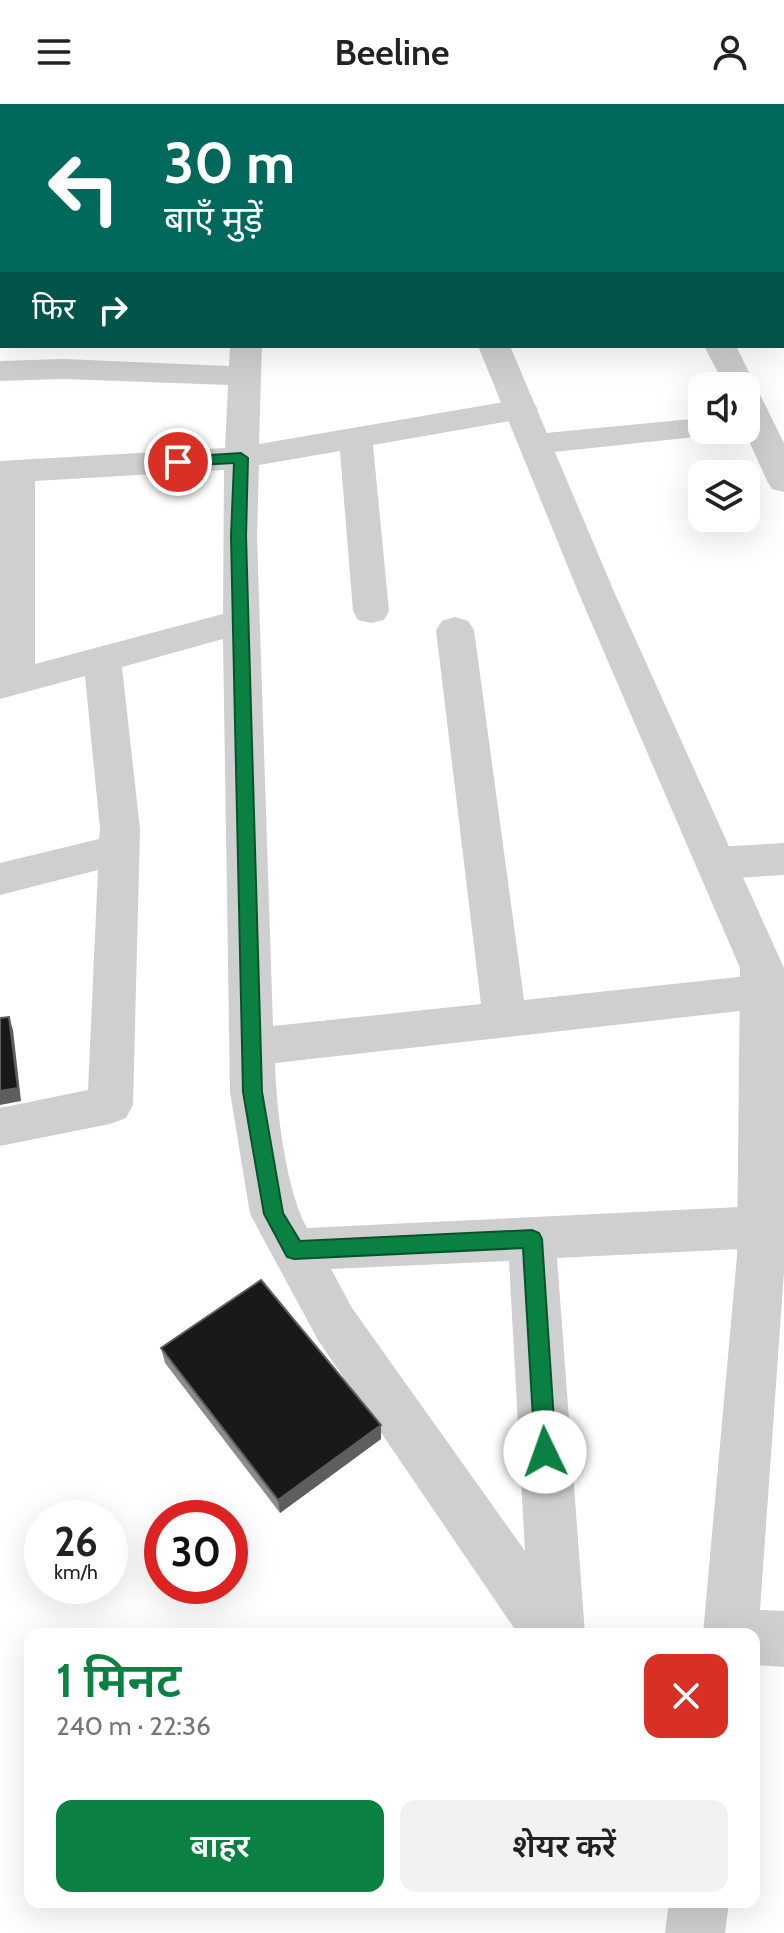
<!DOCTYPE html>
<html lang="hi">
<meta charset="utf-8">
<style>
body{margin:0;font-family:Cabin,"Noto Sans Devanagari",sans-serif;background:#f2f2f2;color:#222;height:100vh;display:flex;flex-direction:column;font-size:30px;white-space:nowrap}
*{box-sizing:border-box;margin:0}
p{font-size:26px;color:#767676}
.icon{flex:none;width:44px;height:44px;fill:none;stroke:currentColor;stroke-width:2;stroke-linecap:round;stroke-linejoin:round}
.map{position:relative;flex:1;overflow:hidden}
.panel{position:absolute;left:24px;top:1524px;width:736px;height:280px;display:flex;flex-direction:column;background:#fff;border-radius:16px;box-shadow:0 8px 32px #0002}
.panel>*{flex:none}
.guide{position:absolute;left:0px;top:0px;width:784px;height:244px;box-shadow:0 8px 32px #0002;background:#00695c;color:#fff;overflow:hidden}
.fabs{position:absolute;left:688px;top:268px;display:grid;gap:16px}
.fabs a{display:grid;place-items:center;width:72px;height:72px;border-radius:16px;background:#fff;box-shadow:0 8px 32px #0002;font-size:40px}
.speed{position:absolute;left:24px;top:1396px;display:flex;gap:16px;font-size:40px;font-weight:700;text-align:center}
.speed>*{display:grid;place-content:center;width:104px;height:104px;border-radius:50%;background:#fff;box-shadow:0 8px 32px #0002;line-height:1}
.speed small{font-size:20px;font-weight:400}
.speed .limit{border:12px solid #d22;background:#fff;color:#111}
.pin{position:absolute;display:grid;place-items:center;width:68px;height:68px;color:#fff;margin:-34px;border:4px solid #fff;border-radius:50%;box-shadow:0 2px 8px #0007}
.me{position:absolute;width:88px;margin:-44px;rotate:357deg;stroke-linejoin:round;filter:drop-shadow(0 0 6px #0008)}
.turn{display:flex;align-items:center;gap:28px;height:168px;padding:0 32px;font-size:36px}
.turn .icon{width:104px;height:104px;stroke-width:2.5}
.turn b{display:block;font-size:56px;line-height:68px}
.then{display:flex;align-items:center;height:76px;padding:0 32px;background:#0003;gap:16px;font-size:30px}
.round{display:grid;place-items:center;flex:none;width:84px;height:84px;border-radius:16px;background:#f2f2f2}
.summary{display:flex;align-items:center;justify-content:space-between;height:136px;padding:0 32px}
h1{font-size:48px;font-weight:600;line-height:60px;color:#0b8043}
.primary-button{display:flex;gap:16px;margin-top:auto;padding:16px 32px}
.primary-button a{flex:1;height:92px;border-radius:16px;background:#0b8043;color:#fff;font-size:32px;font-weight:600;line-height:92px;text-align:center}
.primary-button a+a{background:#f2f2f2;color:#222}
header{display:flex;justify-content:space-between;align-items:center;height:104px;padding:0 32px;background:#fff;font-size:36px;font-weight:600}
.map>svg:first-child{display:block}
</style>
<header><svg class="icon" aria-label="menu" viewBox="0 0 24 24"><path d="M4 6h16M4 12h16M4 18h16"/></svg>Beeline<svg class="icon" aria-label="person" viewBox="0 0 24 24"><circle cx="12" cy="8" r="4"/><path d="M4 21q1-7 8-7t8 7"/></svg></header>
<div class="map">
<svg width="784" height="1829" viewBox="0 0 784 1829">
<rect width="100%" height="100%" fill="#fff"/>
<g fill="none" stroke-linecap="round" stroke-linejoin="round">
<path fill="#cfcfcf" fill-rule="evenodd" d="M 253,0 L 281,0 L 281,2 L 253,2 Z
M 481,0 L 509,0 L 510,2 L 482,2 Z
M 656,0 L 684,0 L 685,2 L 657,2 Z
M 0,67 L 2,67 L 2,85 L 0,85 Z
M 782,79 L 784,79 L 784,97 L 782,97 Z
M 0,170 L 2,170 L 2,188 L 0,188 Z
M 230,242 L 262,242 L 259,340 L 521,295 L 533,298 L 538,305 L 533,312 L 521,315 L 373,341 L 389,507 L 384,516 L 371,519 L 358,516 L 353,507 L 340,347 L 259,361 L 257,432 L 273,922 L 481,900 L 436,526 L 442,517 L 455,513 L 468,517 L 474,526 L 524,896 L 784,868 L 784,902 L 275,959 C 276,1003 286,1087 307,1124 L 761,1102 L 778,1108 L 784,1121 L 778,1138 L 761,1144 L 557,1154 L 585,1530 L 518,1530 L 318,1236 L 250,1110 L 230,988 L 223,535 L 122,563 L 140,725 L 133,1001 L 126,1014 L 110,1020 L 0,1042 L 0,1004 L 88,986 L 98,766 L 0,791 L 0,759 L 99,735 L 100,725 L 85,572 L 0,595 L 0,357 L 225,344 L 228,281 L 64,275 L 0,277 L 0,257 L 64,255 L 229,262 ZM 224,366 L 223,510 L 35,560 L 35,377 ZM 509,1157 L 525,1447 L 352,1204 L 331,1165 Z
M 704,242 L 736,242 L 784,339 L 784,388 L 772,385 L 767,377 L 744,326 L 746,282 L 725,282 Z
M 702,314 L 702,326 L 717,326 L 714,331 L 535,350 L 523,347 L 518,340 L 523,333 L 535,330 Z
M 784,739 L 784,771 L 716,775 L 701,770 L 695,759 L 701,748 L 716,743 Z"/>
<path fill="#cfcfcf" fill-rule="evenodd" d="M 323,0 L 351,0 L 353,2 L 325,2 Z
M 478,242 L 510,242 L 615,490 L 784,864 L 784,1168 L 760,1506 L 784,1507 L 784,1563 L 754,1561 L 754,1530 L 703,1530 L 737,1152 L 740,864 L 579,490 Z
M 669,1798 L 729,1798 L 725,1829 L 665,1829 Z"/>
</g>
<path fill="#8c8c8c" d="M 161,1244 L 381,1335 L 280,1409 L 165,1259 Z"/>
<path fill="#5e5e5e" d="M 9,913 L 13,926 L 21,997 L 0,1001 L 0,987 Z
M 381,1321 L 381,1335 L 280,1409 L 278,1396 Z"/>
<path fill="#191919" stroke="#5e5e5e" stroke-width="2" d="M 9,913 L 18,984 L 0,987 L 0,914 Z
M 261,1176 L 381,1321 L 278,1396 L 161,1244 Z"/>
<path fill="#0b8043" stroke="#07532c" stroke-width="2" d="M 241,349 L 248,354 L 246,432 L 262,988 L 283,1109 L 300,1137 L 532,1126 L 539,1129 L 542,1135 L 556,1348 L 553,1355 L 545,1358 L 538,1355 L 535,1348 L 523,1144 L 294,1155 L 287,1153 L 264,1110 L 243,988 L 231,432 L 234,359 L 178,362 L 171,358 L 178,353 Z"/>
</svg>
<div class="fabs">
<a><svg class="icon" aria-label="sound" viewBox="0 0 24 24"><path d="M4 9h4l5-4v14l-5-4H4zM17 9q2 3 0 6"/></svg></a>
<a><svg class="icon" aria-label="layers" viewBox="0 0 24 24"><path d="M12 4l9 5-9 5-9-5zM3 14l9 5 9-5"/></svg></a>
</div>
<div class="speed"><div>26<small>km/h</small></div><div class="limit">30</div></div>
<div class="pin" style="left:178px;top:358px;background:#d93025"><svg class="icon" aria-label="arrive" viewBox="0 0 24 24"><path d="M6 21V4h12l-3 4 3 4H6"/></svg></div>
<svg class="me" style="left:545px;top:1348px" viewBox="-20 -20 40 40"><circle r="19" fill="#fff"/><path d="M0-13L10 11 0 6-10 11z" fill="#0b8043"/></svg>
<div class="guide">
<div class="turn"><svg class="icon" aria-label="left" viewBox="0 0 24 24"><path d="M17 20v-9H6M10 6l-5 5 5 5"/></svg><div><b>30 m</b>बाएँ मुड़ें</div></div>
<div class="then">फिर<svg class="icon" aria-label="right" viewBox="0 0 24 24"><path d="M7 20v-9h11M14 6l5 5-5 5"/></svg></div>
</div>
<section class="panel">
<div class="summary"><div><h1>1 मिनट</h1><p>240 m · 22:36</p></div><a class="round" style="background:#d93025;color:#fff"><svg class="icon" aria-label="close" viewBox="0 0 24 24"><path d="M6 6l12 12M18 6L6 18"/></svg></a></div>
<div class="primary-button"><a>बाहर</a><a>शेयर करें</a></div>
</section>
</div>
